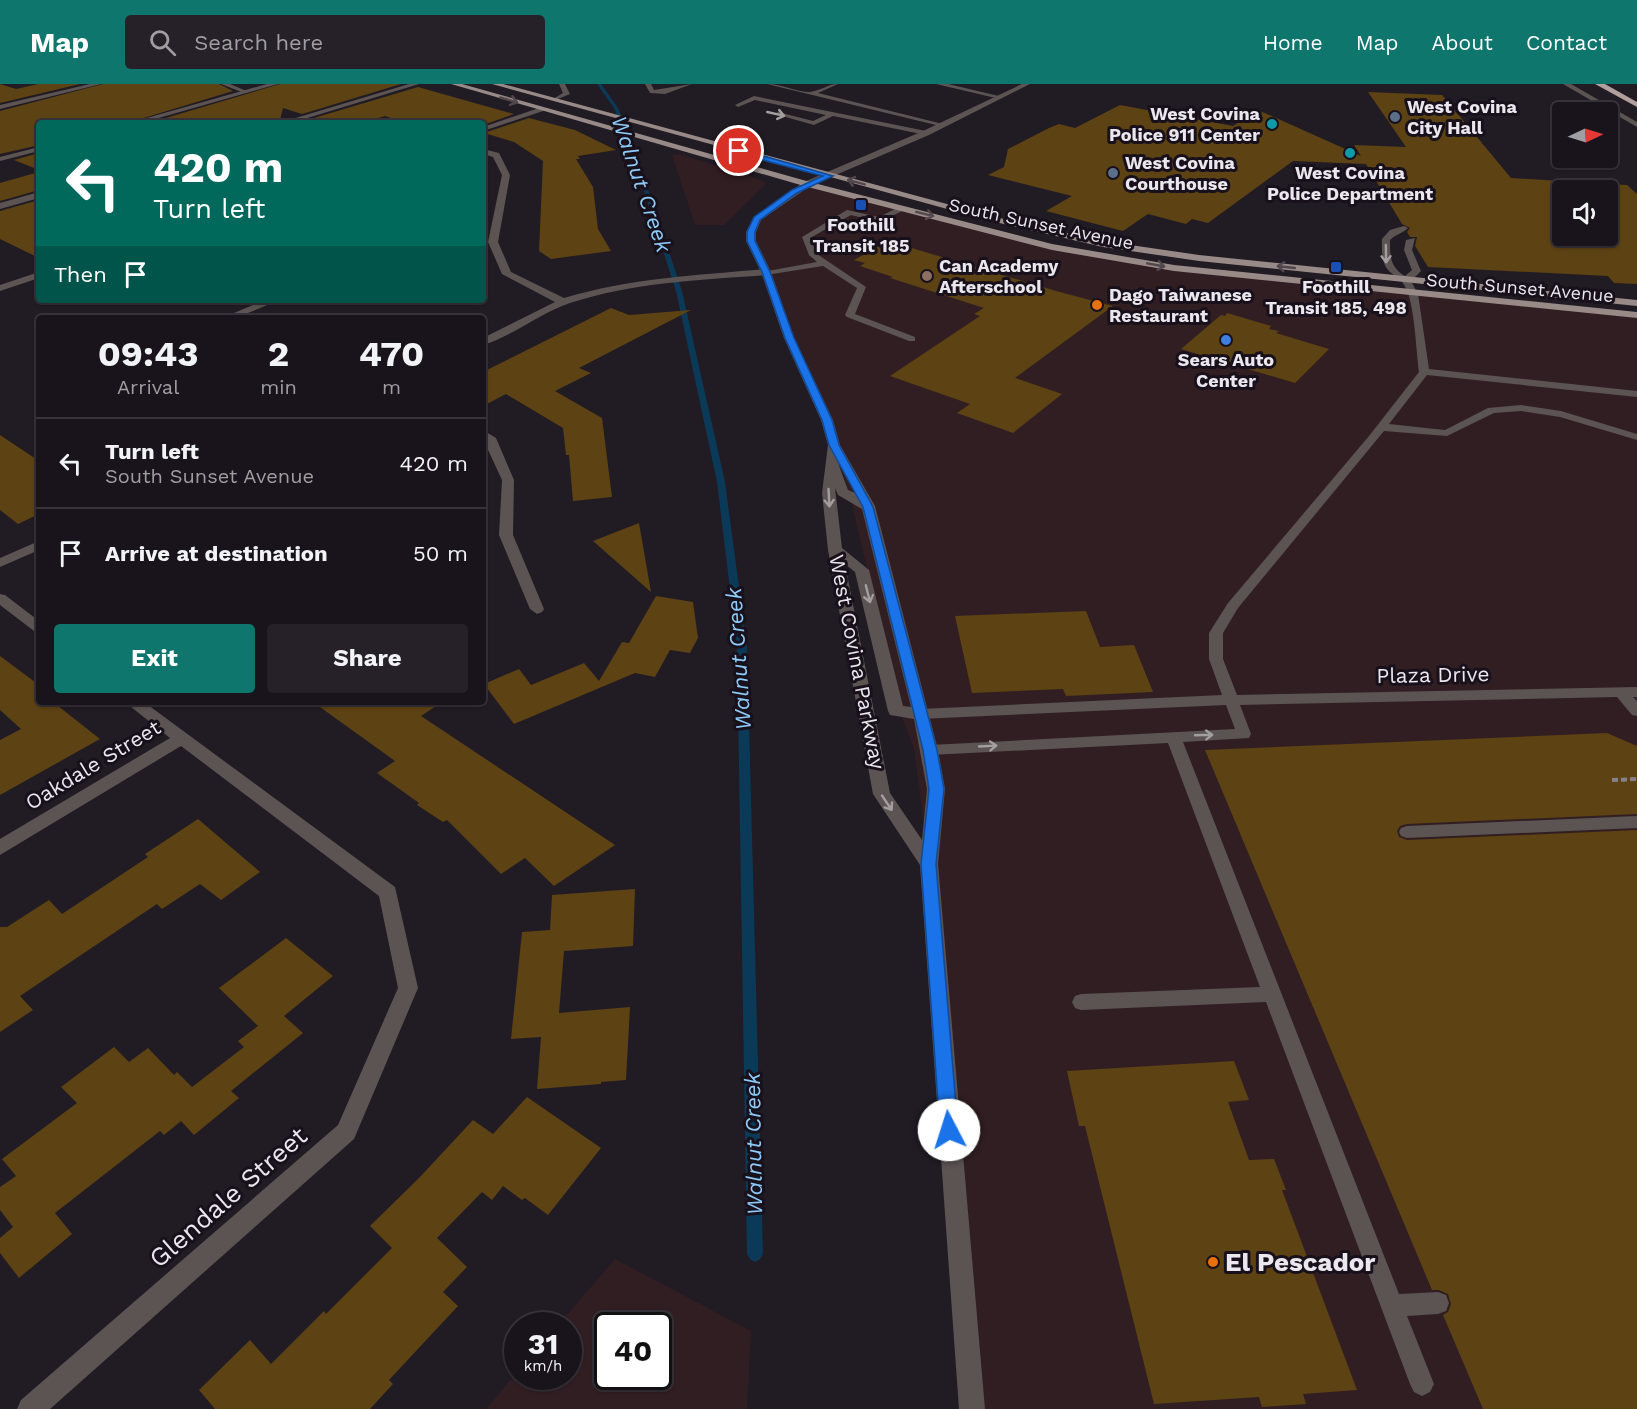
<!DOCTYPE html>
<style>
body{margin:0;font-family:"Work Sans",sans-serif;background:#262128;color:#f1f3f6;height:100vh;display:flex;flex-direction:column;font-size:22px;white-space:nowrap}
*{box-sizing:border-box;margin:0}
p{font-size:20px;color:#9f9ea3}
.icon{flex:none;width:33px;height:33px;fill:none;stroke:currentColor;stroke-width:2;stroke-linecap:round;stroke-linejoin:round}
.map{position:relative;flex:1;overflow:hidden}
.details{position:absolute;left:36px;top:231px;width:450px;height:390px;display:flex;flex-direction:column;background:#19141b;border-radius:6px;box-shadow:0 2px 4px #0004,0 0 0 2px #37333a}
.details>*{flex:none}
.guide{position:absolute;left:36px;top:36px;width:450px;height:183px;border-radius:6px;box-shadow:0 2px 4px #0004,0 0 0 2px #37333a;background:#00695c;color:#fff;overflow:hidden}
.needle{width:39px;rotate:86deg}
.buttons{position:absolute;left:1552px;top:18px;display:grid;gap:12px}
.buttons a{display:grid;place-items:center;width:66px;height:66px;border-radius:6px;background:#19141b;box-shadow:0 2px 4px #0004,0 0 0 2px #37333a;font-size:30px}
.speed{position:absolute;left:504px;top:1228px;display:flex;gap:12px;font-size:30px;font-weight:700;text-align:center}
.speed>*{display:grid;place-content:center;width:78px;height:78px;border-radius:50%;background:#19141b;box-shadow:0 2px 4px #0004,0 0 0 2px #37333a;line-height:1}
.speed small{font-size:15px;font-weight:400}
.speed .limit{border:3px solid #111;border-radius:9px;background:#fff;color:#111}
.pin{position:absolute;display:grid;place-items:center;width:51px;height:51px;color:#fff;margin:-26px;border:3px solid #fff;border-radius:50%;box-shadow:0 2px 6px #0007}
.me{position:absolute;width:66px;margin:-33px;rotate:355deg;stroke-linejoin:round;filter:drop-shadow(0 0 4px #0008)}
.turn{display:flex;align-items:center;gap:21px;height:126px;padding:0 18px;font-size:27px}
.turn .icon{width:78px;height:78px;stroke-width:2.5}
.turn b{display:block;font-size:42px;line-height:51px}
.then{display:flex;align-items:center;height:57px;padding:0 18px;background:#0003;gap:12px;font-size:22px}
.eta{display:flex;justify-content:space-evenly;align-items:center;height:102px;text-align:center}
.eta b{font-size:36px;font-weight:700;line-height:42px}
.primary-button{display:flex;gap:12px;margin-top:auto;padding:12px 18px}
.primary-button a{flex:1;height:69px;border-radius:6px;background:#0f766e;color:#fff;font-size:24px;font-weight:700;line-height:69px;text-align:center}
.primary-button a+a{background:#262128;color:#f1f3f6}
ul{padding:0;list-style:none}
li{display:flex;align-items:center;gap:18px;height:90px;padding:0 18px;border-top:2px solid #37333a}
li div{flex:1}
li b{display:block;font-size:22px}
li em{font-style:normal}
header{display:flex;align-items:center;gap:36px;box-sizing:border-box;height:84px;padding:0 30px;background:#0f766e;color:#fff}
header strong{font-size:28px}
nav{display:flex;gap:33px;margin-inline-start:auto;font-size:21px}
.search{width:420px;height:54px;background:#262128;display:flex;align-items:center;gap:15px;box-sizing:border-box;padding:0 21px;border-radius:6px;color:#9f9ea3;font-size:22px}
.map>svg:first-child{display:block}
</style>
<header>
<strong>Map</strong>
<div class="search"><svg class="icon" aria-label="search" viewBox="0 0 24 24"><circle cx="10" cy="10" r="6"/><path d="M15 15l6 6"/></svg>Search here</div>
<nav><a>Home</a><a>Map</a><a>About</a><a>Contact</a></nav>
</header>
<div class="map">
<svg width="1637" height="1325" viewBox="0 0 1637 1325">
<rect width="100%" height="100%" fill="#211b24"/>
<path fill="#311e22" fill-rule="evenodd" d="M 679,70 L 747,91 L 767,99 L 724,141 L 695,141 L 672,71 Z
M 807,100 L 1052,163 L 1174,184 L 1637,231 L 1637,1325 L 972,1325 L 929,780 L 914,665 L 901,631 L 851,416 L 827,336 L 751,157 L 757,135 Z
M 615,1175 L 751,1247 L 747,1325 L 486,1325 L 517,1288 L 518,1293 L 568,1293 L 568,1242 L 557,1242 ZM 608,1242 L 658,1242 L 658,1293 L 608,1293 Z"/>
<g fill="none" stroke-linecap="round" stroke-linejoin="round">
<path fill="#0b3a58" fill-rule="evenodd" d="M 597,0 L 601,0 L 618,24 L 634,63 L 682,207 L 725,398 L 747,563 L 763,1170 L 760,1175 L 755,1178 L 750,1175 L 747,1170 L 737,563 L 717,398 L 676,207 L 630,63 L 614,24 Z"/>
</g>
<path fill="#5d4213" fill-rule="evenodd" d="M 0,0 L 16,5 L 38,0 L 80,0 L 0,19 Z
M 103,0 L 219,0 L 233,7 L 127,39 L 39,39 L 39,61 L 0,70 L 0,27 Z
M 280,0 L 401,0 L 302,30 L 283,24 L 280,36 L 277,39 L 149,39 Z
M 418,3 L 514,30 L 483,41 L 421,39 L 407,35 L 400,37 L 385,32 L 362,39 L 329,39 L 314,34 Z
M 1368,8 L 1442,11 L 1511,94 L 1627,101 L 1637,110 L 1637,200 L 1614,199 L 1608,192 L 1428,183 L 1415,162 L 1417,153 L 1410,153 L 1407,148 L 1410,144 L 1402,140 L 1366,80 L 1293,77 L 1208,139 L 1192,135 L 1186,140 L 1148,130 L 1123,147 L 1046,127 L 1072,112 L 988,91 L 1004,83 L 1008,65 L 1049,44 L 1059,40 L 1075,44 L 1120,21 L 1233,42 L 1258,26 L 1361,72 L 1354,61 L 1406,63 ZM 1563,106 L 1608,106 L 1608,152 L 1563,152 Z
M 529,34 L 575,46 L 616,66 L 578,72 L 580,75 L 576,75 L 593,103 L 598,145 L 611,167 L 551,175 L 539,167 L 543,77 L 514,58 L 484,49 Z
M 39,69 L 39,86 L 14,76 Z
M 39,88 L 39,106 L 0,117 L 0,99 Z
M 39,116 L 39,174 L 0,155 L 0,127 Z
M 888,157 L 1056,207 L 1113,222 L 1015,294 L 1062,310 L 1013,349 L 957,329 L 970,320 L 890,292 L 980,232 L 974,230 L 984,224 L 890,194 L 893,193 L 860,182 L 865,179 L 854,176 Z
M 611,224 L 629,231 L 691,226 L 579,284 L 591,289 L 555,307 L 602,334 L 612,413 L 573,417 L 569,371 L 566,371 L 563,344 L 506,310 L 483,322 L 483,288 Z
M 1227,229 L 1271,242 L 1269,245 L 1279,247 L 1276,249 L 1329,265 L 1295,299 L 1181,265 L 1221,231 L 1225,232 Z
M 0,351 L 39,377 L 39,430 L 18,440 L 0,426 Z
M 639,439 L 651,508 L 593,457 Z
M 656,512 L 693,518 L 698,554 L 690,569 L 670,566 L 655,593 L 635,589 L 514,640 L 484,600 L 519,585 L 531,601 L 584,579 L 599,597 L 622,558 L 629,559 Z
M 1086,527 L 1100,563 L 1134,561 L 1153,608 L 1066,612 L 1063,605 L 972,609 L 955,532 Z
M 0,572 L 39,601 L 39,618 L 53,618 L 100,655 L 0,711 L 0,656 L 21,645 L 0,626 Z
M 313,618 L 442,618 L 421,632 L 615,761 L 554,802 L 525,774 L 501,790 L 447,736 L 443,738 L 417,721 L 419,719 L 377,689 L 395,677 Z
M 1607,649 L 1637,662 L 1637,730 L 1407,740 L 1400,742 L 1397,747 L 1399,753 L 1407,756 L 1637,746 L 1637,1325 L 1483,1325 L 1443,1231 L 1448,1228 L 1451,1220 L 1448,1210 L 1439,1206 L 1432,1206 L 1205,666 Z
M 198,735 L 260,788 L 221,816 L 200,800 L 162,825 L 157,820 L 20,912 L 33,926 L 0,948 L 0,843 L 7,843 L 49,816 L 62,830 L 148,773 L 145,770 Z
M 635,805 L 633,862 L 564,867 L 559,929 L 630,923 L 626,996 L 601,998 L 601,1000 L 537,1005 L 541,953 L 511,955 L 522,848 L 550,846 L 552,811 Z
M 286,854 L 333,892 L 284,932 L 303,949 L 231,1007 L 239,1014 L 194,1051 L 181,1037 L 164,1051 L 160,1047 L 55,1129 L 72,1150 L 19,1194 L 0,1169 L 0,1154 L 13,1143 L 0,1126 L 0,1103 L 16,1092 L 2,1075 L 77,1019 L 61,1003 L 114,963 L 129,978 L 148,964 L 174,991 L 177,988 L 192,1003 L 244,963 L 238,957 L 258,942 L 219,904 Z
M 1234,977 L 1249,1016 L 1228,1018 L 1249,1076 L 1274,1075 L 1286,1106 L 1282,1106 L 1357,1306 L 1303,1310 L 1306,1320 L 1262,1323 L 1259,1313 L 1154,1320 L 1085,1042 L 1079,1042 L 1067,987 Z
M 527,1013 L 601,1064 L 548,1131 L 525,1114 L 522,1116 L 503,1102 L 492,1116 L 482,1108 L 437,1154 L 467,1183 L 443,1208 L 458,1222 L 389,1296 L 393,1300 L 370,1325 L 215,1325 L 199,1306 L 250,1256 L 271,1280 L 324,1227 L 326,1230 L 392,1164 L 370,1142 L 419,1094 L 473,1036 L 493,1050 Z"/>
<g fill="none" stroke-linecap="round" stroke-linejoin="round">
<path stroke="#87828a" stroke-width="4" stroke-dasharray="6 3" stroke-linecap="butt" d="M 1612,696 L 1637,695"/>
<path fill="#5b5452" fill-rule="evenodd" d="M 90,0 L 101,0 L 0,25 L 0,21 Z
M 221,0 L 230,0 L 249,8 L 244,9 Z
M 559,0 L 565,0 L 570,10 L 553,17 L 553,15 L 563,9 Z
M 645,0 L 651,0 L 654,6 L 692,0 L 665,10 L 650,9 Z
M 767,0 C 782,0 796,8 810,8 C 820,7 828,0 838,0 L 818,9 L 943,40 L 940,42 Z
M 936,0 L 948,0 L 1003,13 L 1000,15 Z
M 754,12 L 926,47 L 929,49 L 926,51 L 833,32 L 814,41 L 775,30 L 778,28 L 813,37 L 826,31 L 755,16 L 738,23 L 735,21 Z
M 899,123 L 906,125 L 880,138 L 851,131 L 810,154 L 817,170 L 866,203 L 855,230 L 915,253 L 915,257 L 909,257 L 847,233 L 845,231 L 857,204 L 823,182 L 766,191 L 762,188 L 817,178 L 809,171 L 802,153 L 847,126 L 879,133 Z
M 1404,142 L 1408,144 C 1403,149 1396,150 1390,156 C 1390,173 1390,183 1405,192 L 1412,186 L 1404,166 L 1406,156 L 1415,154 L 1412,166 L 1421,187 L 1411,197 L 1418,210 L 1429,285 L 1637,307 L 1637,313 L 1427,291 L 1389,340 L 1445,346 L 1488,324 L 1521,321 L 1561,327 L 1637,350 L 1637,356 L 1560,333 L 1521,327 L 1494,329 L 1447,352 L 1384,347 L 1238,524 L 1223,549 L 1223,575 L 1237,611 L 1637,603 L 1637,613 L 1633,613 L 1637,617 L 1637,632 L 1632,631 L 1617,613 L 1240,621 L 1251,650 L 1249,654 L 1183,658 L 1399,1210 L 1438,1208 L 1446,1211 L 1449,1219 L 1446,1227 L 1438,1230 L 1407,1232 L 1434,1300 L 1430,1308 L 1422,1312 L 1414,1308 L 1410,1300 L 1266,918 L 1081,926 L 1075,924 L 1072,918 L 1075,912 L 1081,910 L 1260,903 L 1168,659 L 930,671 L 925,670 L 922,666 L 925,662 L 930,661 L 1235,645 L 1226,621 L 920,635 L 913,630 L 920,625 L 1222,611 L 1209,575 L 1209,549 L 1228,519 L 1369,352 L 1419,288 C 1416,265 1415,230 1408,209 C 1399,182 1380,200 1382,155 L 1390,146 Z
M 1637,732 L 1637,744 L 1407,754 L 1401,752 L 1399,748 L 1401,744 L 1407,742 Z"/>
<path fill="#5b5452" fill-rule="evenodd" d="M 409,0 L 419,0 L 291,39 L 279,39 Z
M 1563,0 L 1571,0 L 1637,38 L 1637,43 Z
M 539,24 L 546,26 L 483,47 L 483,43 Z
M 483,65 L 499,69 L 510,91 L 498,158 L 511,188 L 564,214 C 630,194 698,191 766,185 L 771,188 L 766,191 C 700,196 633,198 570,219 C 540,229 513,252 483,261 L 483,254 L 555,218 L 502,190 L 488,158 L 502,91 L 493,73 L 483,70 Z
M 39,108 L 39,114 L 0,125 L 0,119 Z
M 39,188 L 39,194 L 0,207 L 0,201 Z
M 265,216 L 279,216 L 236,234 L 222,234 Z
M 483,346 L 496,354 L 514,396 L 513,451 L 544,525 L 542,528 L 537,530 L 530,525 L 499,451 L 502,396 L 483,355 Z
M 39,457 L 39,466 L 0,483 L 0,474 Z
M 0,510 L 5,511 L 39,537 L 39,549 L 34,547 L 0,521 Z
M 125,618 L 144,618 L 395,803 L 418,904 L 354,1055 L 50,1325 L 17,1325 L 21,1316 L 338,1041 L 398,904 L 379,812 L 181,662 L 0,771 L 0,755 L 170,654 Z"/>
<path fill="#5b5452" fill-rule="evenodd" d="M 267,0 L 278,0 L 141,39 L 129,39 Z
M 1022,0 L 1030,0 L 929,51 L 810,102 L 761,136 L 756,148 L 756,157 L 771,188 L 794,254 L 833,336 L 840,361 L 875,422 L 938,666 L 945,705 L 938,780 L 985,1325 L 959,1325 L 920,781 L 873,710 L 828,466 L 822,409 L 828,361 L 821,336 L 784,254 L 761,188 L 746,157 L 746,148 L 754,133 L 804,98 L 923,47 ZM 838,379 L 855,409 L 848,406 ZM 835,404 L 838,411 L 862,425 L 911,623 L 903,622 L 869,486 L 842,464 ZM 845,480 L 855,488 L 888,627 L 890,631 L 914,635 L 927,705 L 922,756 L 890,709 Z
M 39,63 L 39,67 L 0,77 L 0,73 Z"/>
<path fill="#988a87" fill-rule="evenodd" d="M 451,0 L 462,0 L 810,98 L 1052,160 L 1174,181 L 1637,228 L 1637,234 L 1174,187 L 1052,166 L 804,102 Z
M 492,0 L 503,0 L 995,133 L 1103,157 L 1199,171 L 1637,216 L 1637,222 L 1199,177 L 1103,163 L 991,137 Z"/>
<path fill="#b19f9c" fill-rule="evenodd" d="M 1595,0 L 1605,0 L 1637,18 L 1637,23 Z"/>
</g>
<defs><path id="oneway-shaft" d="M-6 0H5M1.5-3L5.5 0L1.5 3" fill="none" stroke-width="1.6" stroke-linecap="round" stroke-linejoin="round" transform="scale(1.5)"/></defs>
<g stroke="#52474c">
<use href="#oneway-shaft" transform="translate(509 16) rotate(16)"/>
<use href="#oneway-shaft" transform="translate(856 98) rotate(-165)"/>
<use href="#oneway-shaft" transform="translate(925 130) rotate(14)"/>
<use href="#oneway-shaft" transform="translate(1156 181) rotate(10)"/>
<use href="#oneway-shaft" transform="translate(1286 183) rotate(-174)"/>
</g>
<g stroke="#a39ea0">
<use href="#oneway-shaft" transform="translate(776 30) rotate(13)"/>
<use href="#oneway-shaft" transform="translate(1386 170) rotate(89)"/>
<use href="#oneway-shaft" transform="translate(829 414) rotate(87)"/>
<use href="#oneway-shaft" transform="translate(868 510) rotate(76)"/>
<use href="#oneway-shaft" transform="translate(1204 651) rotate(-2)"/>
<use href="#oneway-shaft" transform="translate(988 662) rotate(-3)"/>
<use href="#oneway-shaft" transform="translate(887 719) rotate(56)"/>
</g>
<path fill="#1a73e8" stroke="#114b97" stroke-width="1.5" d="M 739,65 L 833,92 L 797,109 L 760,136 L 755,148 L 755,157 L 770,188 L 794,254 L 832,336 L 839,361 L 873,423 L 937,666 L 944,705 L 936,780 L 958,1046 L 956,1052 L 949,1054 L 943,1052 L 940,1046 L 921,780 L 929,705 L 923,666 L 863,423 L 829,361 L 822,336 L 785,254 L 762,188 L 747,157 L 747,148 L 754,133 L 792,106 L 823,92 L 736,69 Z"/>
<g fill="#5c6f8a" stroke="#18111b" stroke-width="2">
<circle cx="1395" cy="33" r="6"/>
<circle cx="1113" cy="89" r="6"/>
</g>
<g fill="#0f9aa8" stroke="#18111b" stroke-width="2">
<circle cx="1272" cy="40" r="6"/>
<circle cx="1350" cy="69" r="6"/>
</g>
<g fill="#1a4fb4" stroke="#18111b" stroke-width="2">
<rect x="855" y="115" width="12" height="12" rx="3"/>
<rect x="1330" y="177" width="12" height="12" rx="3"/>
</g>
<circle fill="#8d6e63" stroke="#18111b" stroke-width="2" cx="927" cy="192" r="6"/>
<g fill="#e8710a" stroke="#18111b" stroke-width="2">
<circle cx="1097" cy="221" r="6"/>
<circle cx="1213" cy="1178" r="6"/>
</g>
<circle fill="#3f7fe0" stroke="#18111b" stroke-width="2" cx="1226" cy="256" r="6"/>
<g text-anchor="middle" stroke-width="6" stroke-linejoin="round" paint-order="stroke">
<g font-size="18" font-weight="bold" fill="#ebe7ee" stroke="#18111b" text-anchor="start">
<text x="1407" y="29">West Covina<tspan x="1407" dy="21">City Hall</tspan></text>
<text x="1260" y="36" text-anchor="end">West Covina<tspan x="1260" dy="21">Police 911 Center</tspan></text>
<text x="1125" y="85">West Covina<tspan x="1125" dy="21">Courthouse</tspan></text>
<text x="1350" y="95" text-anchor="middle">West Covina<tspan x="1350" dy="21">Police Department</tspan></text>
<text x="861" y="147" text-anchor="middle">Foothill<tspan x="861" dy="21">Transit 185</tspan></text>
<text x="939" y="188">Can Academy<tspan x="939" dy="21">Afterschool</tspan></text>
<text x="1336" y="209" text-anchor="middle">Foothill<tspan x="1336" dy="21">Transit 185, 498</tspan></text>
<text x="1109" y="217">Dago Taiwanese<tspan x="1109" dy="21">Restaurant</tspan></text>
<text x="1226" y="282" text-anchor="middle">Sears Auto<tspan x="1226" dy="21">Center</tspan></text>
</g>
<g font-size="18" fill="#ebe7ee" stroke="#18111b">
<text transform="translate(1041 140) rotate(12)" y="6">South Sunset Avenue</text>
<text transform="translate(1520 204) rotate(5)" y="6">South Sunset Avenue</text>
</g>
<g font-size="21" fill="#ebe7ee" stroke="#18111b">
<text transform="translate(857 578) rotate(79)" y="7">West Covina Parkway</text>
<text transform="translate(1433 591) rotate(-1)" y="7">Plaza Drive</text>
<text transform="translate(93 681) rotate(-31)" y="7">Oakdale Street</text>
</g>
<g font-size="22" font-style="italic" fill="#8ecaf8" stroke="#18111b">
<text transform="translate(642 100) rotate(71)" y="8">Walnut Creek</text>
<text transform="translate(738 575) rotate(-94)" y="8">Walnut Creek</text>
<text transform="translate(753 1060) rotate(-91)" y="8">Walnut Creek</text>
</g>
<g font-size="26" fill="#ebe7ee" stroke="#18111b">
<text transform="translate(228 1113) rotate(-41)" y="9">Glendale Street</text>
</g>
<g font-size="26" font-weight="bold" fill="#ebe7ee" stroke="#18111b" text-anchor="start">
<text x="1225" y="1187">El Pescador</text>
</g>
</g>
</svg>
<div class="buttons">
<a><svg class="needle" viewBox="-14 -14 28 28"><path d="M0-13l5 13h-10z" fill="#e53935"/><path d="M0 13l5-13h-10z" fill="#9f9ea3"/></svg></a>
<a><svg class="icon" aria-label="sound" viewBox="0 0 24 24"><path d="M4 9h4l5-4v14l-5-4H4zM17 9q2 3 0 6"/></svg></a>
</div>
<div class="speed"><div>31<small>km/h</small></div><div class="limit">40</div></div>
<div class="pin" style="left:739px;top:67px;background:#d93025"><svg class="icon" aria-label="arrive" viewBox="0 0 24 24"><path d="M6 21V4h12l-3 4 3 4H6"/></svg></div>
<svg class="me" style="left:949px;top:1046px" viewBox="-20 -20 40 40"><circle r="19" fill="#fff"/><path d="M0-13L10 11 0 6-10 11z" fill="#1a73e8"/></svg>
<div class="guide">
<div class="turn"><svg class="icon" aria-label="left" viewBox="0 0 24 24"><path d="M17 20v-9H6M10 6l-5 5 5 5"/></svg><div><b>420 m</b>Turn left</div></div>
<div class="then">Then<svg class="icon" aria-label="arrive" viewBox="0 0 24 24"><path d="M6 21V4h12l-3 4 3 4H6"/></svg></div>
</div>
<section class="details">
<div class="eta">
<div><b>09:43</b><p>Arrival</p></div>
<div><b>2</b><p>min</p></div>
<div><b>470</b><p>m</p></div>
</div>
<ul>
<li><svg class="icon" aria-label="left" viewBox="0 0 24 24"><path d="M17 20v-9H6M10 6l-5 5 5 5"/></svg><div><b>Turn left</b><p>South Sunset Avenue</p></div><em>420 m</em></li>
<li><svg class="icon" aria-label="arrive" viewBox="0 0 24 24"><path d="M6 21V4h12l-3 4 3 4H6"/></svg><div><b>Arrive at destination</b></div><em>50 m</em></li>
</ul>
<div class="primary-button"><a>Exit</a><a>Share</a></div>
</section>
</div>
